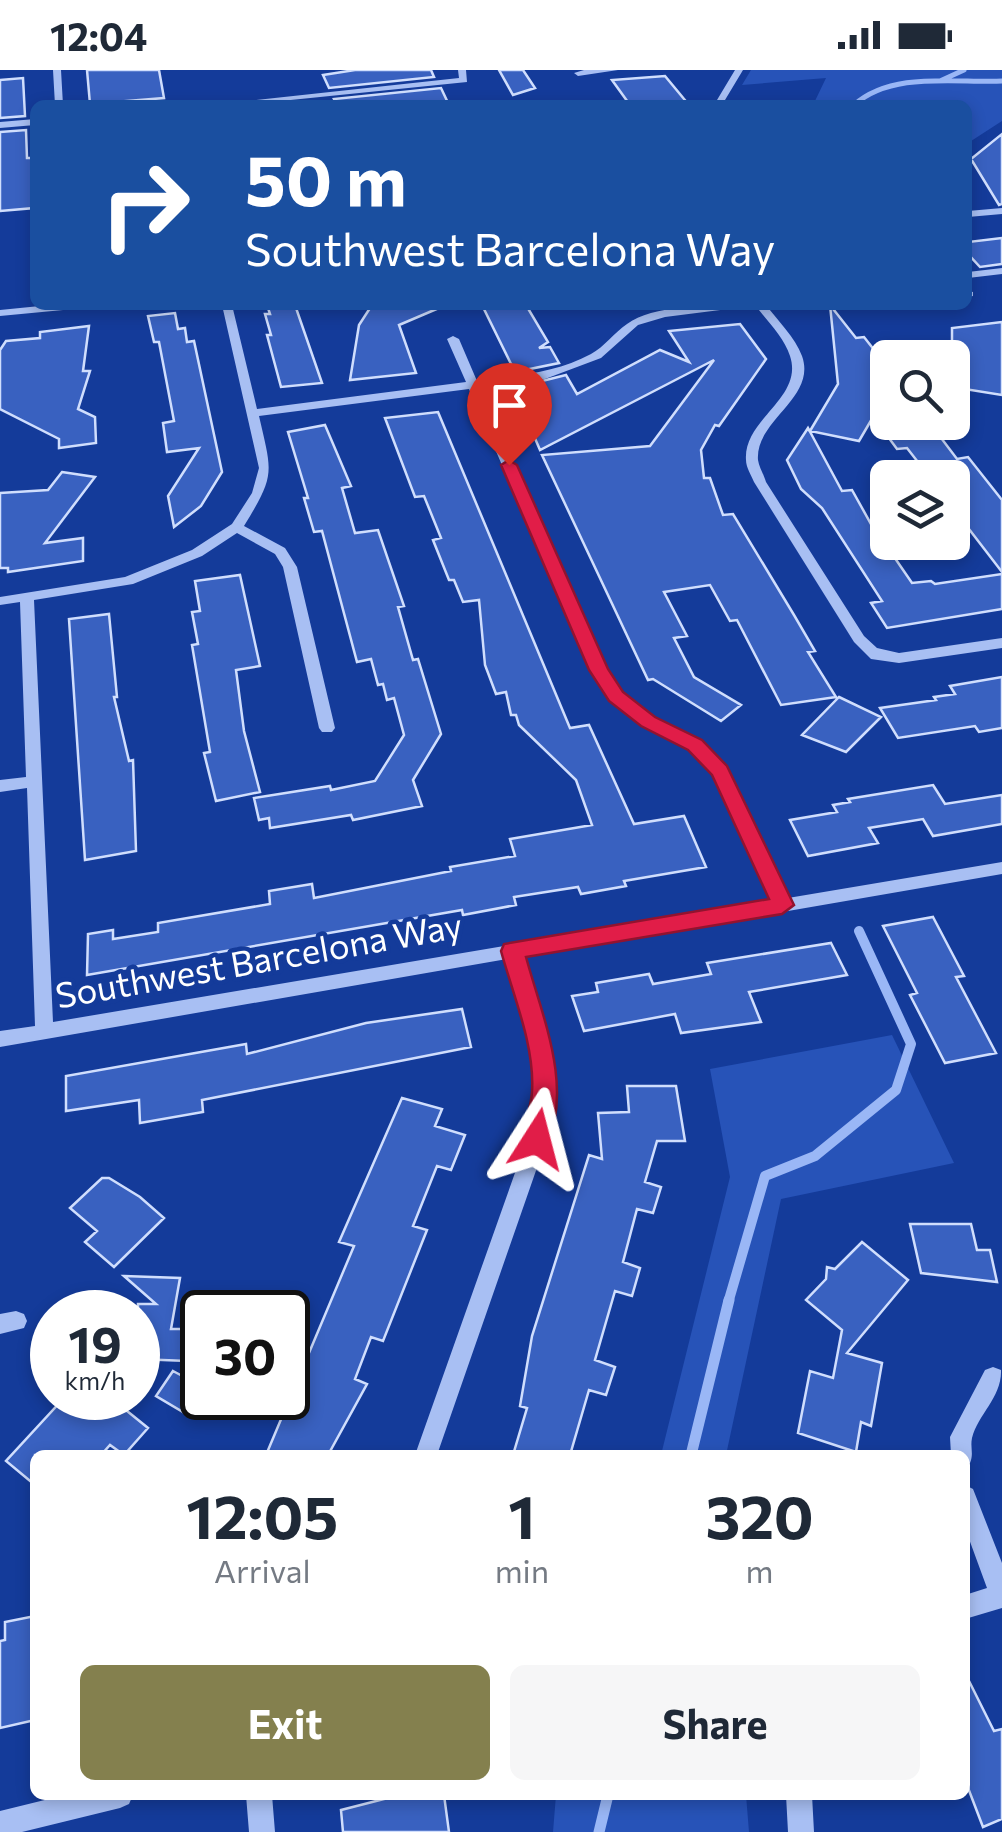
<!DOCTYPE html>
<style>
body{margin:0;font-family:Commissioner,sans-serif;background:#f6f6f7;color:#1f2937;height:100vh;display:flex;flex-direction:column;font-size:38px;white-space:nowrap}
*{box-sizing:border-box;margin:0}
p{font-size:32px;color:#747a83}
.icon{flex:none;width:55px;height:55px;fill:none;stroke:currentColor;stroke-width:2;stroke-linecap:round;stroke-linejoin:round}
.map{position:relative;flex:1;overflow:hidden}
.side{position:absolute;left:30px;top:1380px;width:940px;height:350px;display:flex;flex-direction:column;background:#fff;border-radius:15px;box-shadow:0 5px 15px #0003}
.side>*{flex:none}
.banner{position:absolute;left:30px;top:30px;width:942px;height:210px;border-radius:15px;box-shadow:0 5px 15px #0003;background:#1a4fa0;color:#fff;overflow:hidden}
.fabs{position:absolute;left:870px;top:270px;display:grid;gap:20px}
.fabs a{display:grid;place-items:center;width:100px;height:100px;border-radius:15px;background:#fff;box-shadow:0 5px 15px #0003;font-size:50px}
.speed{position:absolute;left:30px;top:1220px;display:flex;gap:20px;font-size:50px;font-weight:700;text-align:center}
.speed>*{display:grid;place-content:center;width:130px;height:130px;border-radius:50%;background:#fff;box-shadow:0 5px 15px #0003;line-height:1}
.speed small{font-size:25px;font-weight:400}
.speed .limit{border:5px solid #111;border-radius:15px;background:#fff;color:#111}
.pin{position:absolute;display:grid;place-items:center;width:85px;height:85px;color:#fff;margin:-102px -42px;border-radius:50% 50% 50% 0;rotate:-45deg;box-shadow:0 0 10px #0007}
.pin .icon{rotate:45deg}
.me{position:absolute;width:110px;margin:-55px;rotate:9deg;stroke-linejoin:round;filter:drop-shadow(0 0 8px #0008)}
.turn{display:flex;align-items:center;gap:35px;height:210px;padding:0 50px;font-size:45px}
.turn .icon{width:130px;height:130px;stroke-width:2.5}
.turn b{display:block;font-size:70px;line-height:85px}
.eta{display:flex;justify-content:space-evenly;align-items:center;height:170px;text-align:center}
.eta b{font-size:60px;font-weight:700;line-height:70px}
.primary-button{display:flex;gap:20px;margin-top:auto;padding:20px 50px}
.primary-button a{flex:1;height:115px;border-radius:15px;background:#84804e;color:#fff;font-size:40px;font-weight:700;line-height:115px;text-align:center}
.primary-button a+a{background:#f6f6f7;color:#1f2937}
.status{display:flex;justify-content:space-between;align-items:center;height:70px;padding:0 50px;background:#fff;direction:ltr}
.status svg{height:28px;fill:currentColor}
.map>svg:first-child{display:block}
</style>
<div class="status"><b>12:04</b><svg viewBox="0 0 49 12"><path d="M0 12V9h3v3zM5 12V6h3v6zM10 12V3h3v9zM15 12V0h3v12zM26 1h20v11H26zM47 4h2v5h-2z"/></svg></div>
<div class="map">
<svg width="1002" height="1762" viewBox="0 0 1002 1762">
<rect width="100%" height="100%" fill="#143b9a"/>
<path fill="#2753b8" d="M 751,0 L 1002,0 L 1002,51 L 968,73 L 968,35 L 806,35 L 815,31 L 826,8 L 742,15 Z
M 892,965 L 954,1093 L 781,1129 L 726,1385 L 661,1385 L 730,1107 L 710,999 Z
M 556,1725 L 746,1725 L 749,1762 L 553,1762 Z"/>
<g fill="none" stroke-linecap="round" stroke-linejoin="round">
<path stroke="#9ab7f6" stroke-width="5" d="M 940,11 L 964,0
M 854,35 C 892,1 955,13 1002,11"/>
<path stroke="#9ab7f6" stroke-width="10" d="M 728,1233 L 765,1106 L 815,1086 L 896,1020 L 911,974 L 859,861"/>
<path stroke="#9ab7f6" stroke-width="11" d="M 691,1385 L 729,1230
M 599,1762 L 608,1725"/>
</g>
<path fill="#3961c0" stroke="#d0defd" stroke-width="2.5" d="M 87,0 L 159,0 L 164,28 L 90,34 Z
M 355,0 L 431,0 L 434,7 L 329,18 L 323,5 Z
M 499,0 L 523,0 L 535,18 L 513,25 Z
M 665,6 L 689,35 L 630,35 L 612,10 Z
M 23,8 L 25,46 L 0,48 L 0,10 Z
M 441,18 L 449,35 L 337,35 L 334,29 Z
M 26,60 L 27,88 L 32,88 L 34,138 L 0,141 L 0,62 Z
M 1002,64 L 1002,134 L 999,135 L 971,89 Z
M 1002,168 L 1002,194 L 980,197 L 968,184 L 968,172 Z
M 267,235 L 295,235 L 322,313 L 281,317 L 267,265 L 271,265 L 265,244 L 270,244 Z
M 372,235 L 446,235 L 399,255 L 416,303 L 350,310 L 359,255 Z
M 482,235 L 526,235 L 548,272 L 539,278 L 550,277 L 559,293 L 515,302 Z
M 830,235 L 856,268 L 864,267 L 875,281 L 883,330 L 859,371 L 810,361 L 838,314 Z
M 175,243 L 178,259 L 185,258 L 187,272 L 194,271 L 222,402 L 201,436 L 174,457 L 168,426 L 199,378 L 167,382 L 163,353 L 174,351 L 159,272 L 154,272 L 148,246 Z
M 1002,252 L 1002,325 L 952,317 L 952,258 Z
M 740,254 L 766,289 L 719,356 L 715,355 L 701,380 L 704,408 L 710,408 L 723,445 L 733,444 L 794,545 L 815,581 L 808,582 L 836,627 L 781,635 L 737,550 L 730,551 L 710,515 L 664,522 L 687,566 L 674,568 L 694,607 L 741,635 L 721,651 L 653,609 L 648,610 L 542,385 L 650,376 L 714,290 L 540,380 L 518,329 L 528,328 L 522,316 L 566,305 L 577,324 L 660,280 L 689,292 L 669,261 Z
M 89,256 L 83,301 L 90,301 L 78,339 L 95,347 L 96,373 L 59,378 L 59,369 L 0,339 L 0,280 L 6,271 L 40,268 L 40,262 Z
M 438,342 L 570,658 L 589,655 L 634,754 L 684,746 L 706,797 L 624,811 L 626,816 L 581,824 L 578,817 L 514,827 L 516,835 L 463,845 L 462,840 L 87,905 L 88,864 L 113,860 L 113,869 L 158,862 L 158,853 L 270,834 L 269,821 L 312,814 L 314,828 L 451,801 L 450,797 L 515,786 L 510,769 L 592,755 L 576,710 L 519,655 L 516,645 L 511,645 L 506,622 L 496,624 L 485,595 L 479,530 L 463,532 L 454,510 L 449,510 L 433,470 L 441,468 L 424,426 L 415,427 L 385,348 Z
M 877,352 L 929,352 L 957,389 L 968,387 L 1002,430 L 1002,502 L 952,437 L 952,402 L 928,405 L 907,378 L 897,379 Z
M 325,355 L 351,416 L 342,418 L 355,463 L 378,460 L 404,536 L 398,537 L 413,590 L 418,589 L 441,664 L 413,710 L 422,736 L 353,750 L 351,745 L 270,758 L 269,748 L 259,750 L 254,728 L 330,716 L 331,720 L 375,711 L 404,665 L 394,628 L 387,630 L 383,614 L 378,615 L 371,589 L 357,592 L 322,461 L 314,462 L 304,428 L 308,428 L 288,362 Z
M 808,358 L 842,421 L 852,420 L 871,454 L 888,451 L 888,478 L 912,513 L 931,511 L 935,514 L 1002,504 L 1002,539 L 887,558 L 871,533 L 882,531 L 822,438 L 801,419 L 787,390 Z
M 62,402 L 95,407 L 45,473 L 83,468 L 83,491 L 8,502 L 8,498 L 0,498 L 0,423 L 48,420 Z
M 240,505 L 260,596 L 236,600 L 244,661 L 260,722 L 216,731 L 204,683 L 210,682 L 192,575 L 198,574 L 192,542 L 200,541 L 195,511 Z
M 109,544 L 117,627 L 114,627 L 129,691 L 133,690 L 136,781 L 85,790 L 69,549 Z
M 1002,607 L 1002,658 L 979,662 L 975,656 L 898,668 L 880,638 L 936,630 L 934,627 L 955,624 L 950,616 Z
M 839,627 L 881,647 L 846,682 L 802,665 Z
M 933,715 L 945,734 L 1002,725 L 1002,754 L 933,766 L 923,749 L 869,758 L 878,773 L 808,786 L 790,750 L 837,742 L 833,735 L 850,732 L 848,729 Z
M 933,847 L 964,906 L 956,907 L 996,983 L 945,993 L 910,925 L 917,923 L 883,856 Z
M 831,873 L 847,905 L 749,922 L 761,952 L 681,963 L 675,944 L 584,961 L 572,926 L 598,922 L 596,913 L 649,904 L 653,914 L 711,904 L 707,893 Z
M 462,939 L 471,977 L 202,1030 L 203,1042 L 140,1053 L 139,1030 L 66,1041 L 66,1006 L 246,974 L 247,984 L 366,953 Z
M 627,1016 L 676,1016 L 685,1071 L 657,1071 L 645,1112 L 661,1117 L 653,1143 L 637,1139 L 623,1192 L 640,1198 L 632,1226 L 615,1221 L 595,1290 L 615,1297 L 606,1325 L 589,1320 L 570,1385 L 513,1385 L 527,1338 L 520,1336 L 532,1266 L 589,1085 L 602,1089 L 598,1043 L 629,1042 Z
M 402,1028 L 442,1039 L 435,1056 L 465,1065 L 451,1100 L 437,1096 L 413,1156 L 427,1160 L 383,1271 L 371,1267 L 355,1309 L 367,1314 L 328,1385 L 266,1385 L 354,1176 L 339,1172 Z
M 102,1108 L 109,1108 L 140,1127 L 164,1148 L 114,1197 L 85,1172 L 97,1161 L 70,1138 Z
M 910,1154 L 971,1154 L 977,1180 L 990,1180 L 997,1212 L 921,1203 Z
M 862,1172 L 908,1210 L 847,1283 L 882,1293 L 871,1356 L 861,1352 L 856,1382 L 798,1363 L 810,1301 L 833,1308 L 842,1260 L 806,1230 L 826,1209 L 827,1197 L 835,1199 Z
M 124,1206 L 180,1208 L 171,1259 L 192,1259 L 187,1291 L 138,1289 L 138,1234 L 156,1234 Z
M 173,1301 L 201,1316 L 183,1342 L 156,1326 Z
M 64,1328 L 111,1328 L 148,1358 L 124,1385 L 110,1375 L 101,1385 L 35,1385 L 35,1415 L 6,1391 Z
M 35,1546 L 35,1650 L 0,1658 L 0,1571 L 5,1570 L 5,1552 Z
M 965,1603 L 994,1661 L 1002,1659 L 1002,1749 L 983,1757 L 965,1710 Z
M 384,1725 L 444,1725 L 449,1762 L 343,1762 L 341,1740 L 384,1729 Z"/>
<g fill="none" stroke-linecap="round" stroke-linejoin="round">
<path fill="#a8bff3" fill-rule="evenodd" d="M 53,0 L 61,0 L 63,35 L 55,35 Z
M 458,0 L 466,0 L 467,12 L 241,35 L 211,35 L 459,8 Z
M 618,0 L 578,6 L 574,3 L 584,0 Z
M 735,0 L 743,0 L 722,35 L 714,35 Z
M 35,49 L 35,55 L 0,58 L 0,52 Z
M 1002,138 L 1002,144 L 968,147 L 968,141 Z
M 1002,198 L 1002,204 L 968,208 L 968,202 Z
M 968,221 L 973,222 L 973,226 L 968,227 Z
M 50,235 L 89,235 L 84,238 L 0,246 L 0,240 Z
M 222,235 L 232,235 L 257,339 L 466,312 L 447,269 L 453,266 L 459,269 L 477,311 C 516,306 556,303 591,284 C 604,277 614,263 627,254 C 652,235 710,235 741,235 L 736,238 L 665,247 L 638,255 L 601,288 L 545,309 L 480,318 L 605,599 L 621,623 L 653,648 L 700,671 L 726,697 L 788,828 L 1002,792 L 1002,804 L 523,887 L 550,984 L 554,1020 L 547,1069 L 437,1385 L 415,1385 L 527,1069 L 536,1020 L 532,984 L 507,889 L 0,977 L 0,961 L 35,956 L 27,718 L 0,722 L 0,710 L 26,707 L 20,532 L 0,535 L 0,527 L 125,507 L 192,480 L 232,454 L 252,423 L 259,398 ZM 469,319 L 591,600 L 611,631 L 643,656 L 690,679 L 714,704 L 772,831 L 53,952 L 34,530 L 133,514 L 202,486 L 237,463 L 275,484 L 283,497 L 319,658 L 322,662 L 332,662 L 335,658 L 297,497 L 285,478 L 244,456 C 276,404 272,403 259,346 Z
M 755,235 L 766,235 C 778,251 795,267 802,286 C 817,328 755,350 758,390 C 759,397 764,405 766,412 L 864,566 L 877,578 L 899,583 L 1002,568 L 1002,578 L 899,593 L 871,589 L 854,572 L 754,412 C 751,405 746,397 746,390 C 743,349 804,328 790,286 C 784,267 767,251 755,235 Z
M 16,1241 L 24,1244 L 27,1251 L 24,1258 L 0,1264 L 0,1244 Z
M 993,1297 L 1001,1300 C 1002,1327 978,1344 972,1368 C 970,1378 974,1383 970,1393 L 965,1395 L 965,1385 L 951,1385 L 950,1367 L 985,1300 Z
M 965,1415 L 973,1419 L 1002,1493 L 1002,1538 L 965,1549 L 965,1525 L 987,1518 L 965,1458 Z
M 65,1725 L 133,1725 L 129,1734 L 120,1738 L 22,1762 L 0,1762 L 0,1741 Z
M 246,1725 L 272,1725 L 275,1762 L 249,1762 Z
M 786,1725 L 812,1725 L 814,1762 L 788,1762 Z"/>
</g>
<path fill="#e11d48" stroke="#92132f" stroke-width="2.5" d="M 509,390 L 517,395 L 608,599 L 623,622 L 655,647 L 702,670 L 727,696 L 794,835 L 782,844 L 526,887 C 542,946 574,1017 546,1077 L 537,1080 L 528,1077 C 520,1060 531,1040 532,1022 C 535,976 513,925 501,881 L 504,874 L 769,829 L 712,705 L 688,680 L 641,656 L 609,631 L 589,600 L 501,395 Z"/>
<g text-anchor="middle" stroke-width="9" stroke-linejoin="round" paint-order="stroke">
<g font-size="35" fill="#fff" stroke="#143b9a">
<text transform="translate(259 891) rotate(-10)" y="12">Southwest Barcelona Way</text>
</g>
</g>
</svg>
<div class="fabs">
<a><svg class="icon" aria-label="search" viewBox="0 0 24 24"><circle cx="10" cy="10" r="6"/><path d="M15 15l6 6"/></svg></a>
<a><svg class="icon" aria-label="layers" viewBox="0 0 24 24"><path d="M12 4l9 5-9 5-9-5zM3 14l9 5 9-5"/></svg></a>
</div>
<div class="speed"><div>19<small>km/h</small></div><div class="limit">30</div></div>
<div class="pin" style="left:509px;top:395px;background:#d93025"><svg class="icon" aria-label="arrive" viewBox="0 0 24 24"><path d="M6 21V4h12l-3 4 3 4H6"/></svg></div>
<svg class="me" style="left:537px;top:1069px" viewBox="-20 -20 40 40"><path d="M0-17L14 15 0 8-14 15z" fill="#e11d48" stroke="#fff" stroke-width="4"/></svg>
<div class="banner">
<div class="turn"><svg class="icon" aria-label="right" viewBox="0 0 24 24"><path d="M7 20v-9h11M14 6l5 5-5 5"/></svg><div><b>50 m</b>Southwest Barcelona Way</div></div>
</div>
<section class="side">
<div class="eta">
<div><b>12:05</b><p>Arrival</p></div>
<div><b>1</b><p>min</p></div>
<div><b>320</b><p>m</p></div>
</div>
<div class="primary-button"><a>Exit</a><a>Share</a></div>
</section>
</div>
